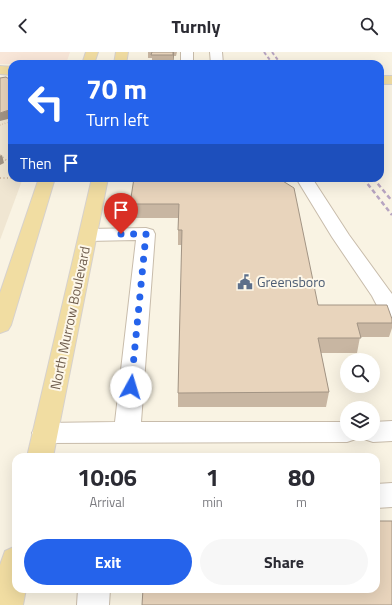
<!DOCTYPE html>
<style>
body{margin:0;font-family:"Titillium Web",sans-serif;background:#f7f7f7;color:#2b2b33;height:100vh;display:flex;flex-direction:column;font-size:15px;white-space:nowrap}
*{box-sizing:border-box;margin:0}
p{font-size:13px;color:#7c7c81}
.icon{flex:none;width:22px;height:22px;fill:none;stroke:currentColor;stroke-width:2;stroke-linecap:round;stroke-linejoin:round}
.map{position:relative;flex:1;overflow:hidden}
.details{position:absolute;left:12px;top:401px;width:368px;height:140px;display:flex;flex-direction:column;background:#fff;border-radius:12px;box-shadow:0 4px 16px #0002}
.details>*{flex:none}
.guide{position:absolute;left:8px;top:8px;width:376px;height:122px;border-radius:12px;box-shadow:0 4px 16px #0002;background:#2563eb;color:#fff;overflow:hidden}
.fabs{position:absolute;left:340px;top:301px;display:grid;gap:8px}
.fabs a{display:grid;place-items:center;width:40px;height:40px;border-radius:50%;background:#fff;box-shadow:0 4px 16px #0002;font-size:20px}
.pin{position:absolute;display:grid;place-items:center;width:34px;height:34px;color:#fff;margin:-41px -17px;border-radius:50% 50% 50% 0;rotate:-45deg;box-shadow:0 0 4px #0007}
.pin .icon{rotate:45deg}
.me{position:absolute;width:44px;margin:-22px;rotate:6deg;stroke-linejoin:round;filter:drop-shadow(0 0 3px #0008)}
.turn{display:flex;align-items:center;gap:14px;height:84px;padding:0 12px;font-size:18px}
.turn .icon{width:52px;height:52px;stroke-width:2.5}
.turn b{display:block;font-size:28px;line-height:34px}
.then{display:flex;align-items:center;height:38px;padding:0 12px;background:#0003;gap:8px;font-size:15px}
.eta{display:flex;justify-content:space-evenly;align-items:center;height:68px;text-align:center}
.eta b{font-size:24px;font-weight:700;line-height:28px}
.action{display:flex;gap:8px;margin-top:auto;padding:8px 12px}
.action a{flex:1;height:46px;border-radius:24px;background:#2563eb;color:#fff;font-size:16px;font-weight:700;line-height:46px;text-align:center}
.action a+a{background:#f7f7f7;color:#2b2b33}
header{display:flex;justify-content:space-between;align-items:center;height:52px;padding:0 12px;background:#fff;font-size:18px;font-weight:700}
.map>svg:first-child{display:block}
</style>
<header><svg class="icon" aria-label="back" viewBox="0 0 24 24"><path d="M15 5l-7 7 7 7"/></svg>Turnly<svg class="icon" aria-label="search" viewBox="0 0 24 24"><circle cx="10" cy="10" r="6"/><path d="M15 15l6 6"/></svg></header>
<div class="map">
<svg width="392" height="553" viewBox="0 0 392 553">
<rect width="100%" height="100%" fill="#f9f3e3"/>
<path fill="#f0e6d2" d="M 0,28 L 12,28 L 12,126 L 23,126 L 0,188 Z"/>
<path fill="#f8e6d8" d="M 0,0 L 70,0 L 66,12 L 0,12 Z"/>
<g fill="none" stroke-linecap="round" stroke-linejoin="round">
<g stroke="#c8bcab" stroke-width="2">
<path id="minor" d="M 181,0 L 193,0 L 193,12 L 181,12 Z
M 210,0 L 222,0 L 223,12 L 211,12 Z
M 296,126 L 312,126 L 349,183 L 389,238 L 392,242 L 392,269 L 384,267 L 372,244 L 332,185 Z
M 146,176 L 153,178 L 155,182 L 141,370 L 347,370 L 347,382 L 359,382 L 356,387 L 347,390 L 45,391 L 36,388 L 32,381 L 36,374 L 45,371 L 115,370 L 136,188 L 88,189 L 81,187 L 79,183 L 81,179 L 88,177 Z
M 392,369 L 392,389 L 373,390 L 364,387 L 361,382 L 373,382 L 373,370 Z
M 392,431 L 392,455 L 376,456 L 376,432 Z
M 78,537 L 110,537 L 109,553 L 77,553 Z"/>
</g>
<g stroke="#d6d1cd" stroke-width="2">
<path id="major" d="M 86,0 L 98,0 L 94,12 L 82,12 Z
M 116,0 L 128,0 L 126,12 L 114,12 Z
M 0,14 L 12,15 L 12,23 L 0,22 Z
M 380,24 L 392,24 L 392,32 L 380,32 Z
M 39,126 L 55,126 L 11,273 L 8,278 L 0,281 L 0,241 Z
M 92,126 L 108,126 L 53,405 L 27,405 Z
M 16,494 L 16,537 L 26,537 L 23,553 L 0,553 L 0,513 L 5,499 Z"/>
</g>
<path stroke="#d0b9a2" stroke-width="1.5" stroke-dasharray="0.5 2" stroke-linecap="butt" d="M 0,73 L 12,69"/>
<path stroke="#d0b9a2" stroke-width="2" stroke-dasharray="1 2.5" stroke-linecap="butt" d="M 0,103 L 7,109 L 12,110
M 0,126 L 28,126"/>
<use href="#minor" fill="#fff" fill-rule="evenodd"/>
<use href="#major" fill="#f1dda2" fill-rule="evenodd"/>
<path stroke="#b7a4c1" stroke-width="2" stroke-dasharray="3.5 2.5" stroke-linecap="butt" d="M 264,0 L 273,12
M 272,0 L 281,12"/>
<path stroke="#b7a4c1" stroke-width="2.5" stroke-dasharray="4.5 3" stroke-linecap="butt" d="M 363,126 L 392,163
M 373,126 L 392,149"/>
</g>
<path fill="#c8b6a2" d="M 148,0 L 177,0 L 176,4 L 174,4 L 173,12 L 152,12 L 152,6 L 148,6 Z
M 278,126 L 318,253 L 392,267 L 392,276 L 389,285 L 360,285 L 357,301 L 321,301 L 329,340 L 326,355 L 178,355 L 178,341 L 182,193 L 178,193 L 178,166 L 131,166 L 130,152 Z"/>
<path fill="#a29484" d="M 173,0 L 174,0 L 174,4 L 173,12 Z
M 12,57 L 12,66 L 0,69 L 0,61 Z
M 2,103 L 4,111 L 0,113 L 0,104 Z"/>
<path fill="#e8d4bc" stroke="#a29484" d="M 152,0 L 173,0 L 173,3 L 151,3 Z
M 6,25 L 12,29 L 12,57 L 0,61 L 0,26 Z
M 134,126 L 278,126 L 294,136 L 318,253 L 387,253 L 392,267 L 392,271 L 357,271 L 361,286 L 318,286 L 329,340 L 178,341 L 182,178 L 178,178 L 179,152 L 130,152 Z
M 376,469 L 392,469 L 392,553 L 142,553 L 143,537 L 376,537 Z"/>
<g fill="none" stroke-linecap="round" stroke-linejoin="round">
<path stroke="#2563eb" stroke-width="7" stroke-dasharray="0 12.6" d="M 121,182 L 146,182 L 131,335"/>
</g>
<defs>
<g id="civic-bare" transform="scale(1.2)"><path d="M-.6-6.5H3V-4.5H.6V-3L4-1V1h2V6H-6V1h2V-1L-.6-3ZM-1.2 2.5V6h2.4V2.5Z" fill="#5c6f8a" stroke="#fdf7e9" stroke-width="2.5" paint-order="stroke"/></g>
</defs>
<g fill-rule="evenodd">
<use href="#civic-bare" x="245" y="230"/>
</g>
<g text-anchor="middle" stroke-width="4" stroke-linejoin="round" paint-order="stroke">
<g font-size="14" fill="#4e5e75" stroke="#fdf7e9" text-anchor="start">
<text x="257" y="235">Greensboro</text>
</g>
<g font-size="14" fill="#6e5c4c" stroke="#fdf7e9">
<text transform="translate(70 266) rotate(-78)" y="5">North Murrow Boulevard</text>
</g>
</g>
</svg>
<div class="fabs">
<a><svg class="icon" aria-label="search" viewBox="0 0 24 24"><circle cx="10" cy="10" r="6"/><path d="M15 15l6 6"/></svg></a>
<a><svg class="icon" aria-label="layers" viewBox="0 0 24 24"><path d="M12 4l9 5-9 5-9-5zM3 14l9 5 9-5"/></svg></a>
</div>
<div class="pin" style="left:121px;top:182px;background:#d93025"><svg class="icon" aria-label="arrive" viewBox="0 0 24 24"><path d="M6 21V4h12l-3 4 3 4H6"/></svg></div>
<svg class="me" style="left:131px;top:335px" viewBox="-20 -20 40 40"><circle r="19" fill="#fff"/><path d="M0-13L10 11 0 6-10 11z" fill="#2563eb"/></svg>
<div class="guide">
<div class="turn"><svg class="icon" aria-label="left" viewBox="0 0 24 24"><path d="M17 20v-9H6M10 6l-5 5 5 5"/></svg><div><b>70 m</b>Turn left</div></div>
<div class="then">Then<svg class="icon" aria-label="arrive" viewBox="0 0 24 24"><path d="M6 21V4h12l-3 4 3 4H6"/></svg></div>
</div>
<section class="details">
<div class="eta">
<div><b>10:06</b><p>Arrival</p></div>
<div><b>1</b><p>min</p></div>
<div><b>80</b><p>m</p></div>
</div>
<div class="action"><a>Exit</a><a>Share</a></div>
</section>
</div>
